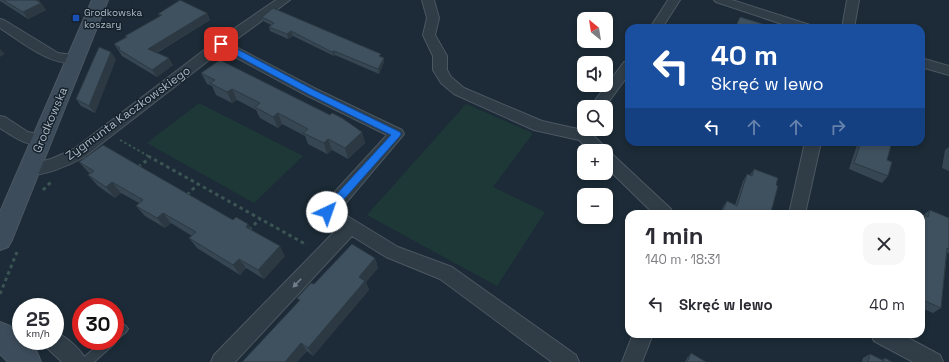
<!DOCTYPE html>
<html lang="pl">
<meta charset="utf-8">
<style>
body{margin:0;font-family:"Space Grotesk",sans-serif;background:#f7f7f7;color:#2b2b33;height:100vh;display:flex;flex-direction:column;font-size:15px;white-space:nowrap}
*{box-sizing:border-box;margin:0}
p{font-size:13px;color:#7c7c81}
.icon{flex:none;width:22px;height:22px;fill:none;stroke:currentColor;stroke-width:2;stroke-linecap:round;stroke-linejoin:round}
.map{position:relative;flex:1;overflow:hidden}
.sheet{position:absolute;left:625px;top:210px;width:300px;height:128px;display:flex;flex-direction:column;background:#fff;border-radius:12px;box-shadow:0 2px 6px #0003}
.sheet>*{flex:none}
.guide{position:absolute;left:625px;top:24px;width:300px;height:122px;border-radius:12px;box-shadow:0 2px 6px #0003;background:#1a4fa0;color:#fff;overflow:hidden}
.needle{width:26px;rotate:330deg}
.tools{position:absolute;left:577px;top:12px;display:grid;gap:8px}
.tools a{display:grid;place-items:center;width:36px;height:36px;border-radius:8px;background:#fff;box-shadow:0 2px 6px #0003;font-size:20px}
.speed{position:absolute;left:12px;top:298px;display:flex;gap:8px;font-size:20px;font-weight:700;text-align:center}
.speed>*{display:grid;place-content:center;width:52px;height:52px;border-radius:50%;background:#fff;box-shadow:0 2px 6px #0003;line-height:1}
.speed small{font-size:10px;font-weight:400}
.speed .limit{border:6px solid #d22;background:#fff;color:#111}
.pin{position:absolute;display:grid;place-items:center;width:34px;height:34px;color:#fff;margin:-17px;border-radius:8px;box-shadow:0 2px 6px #0006}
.me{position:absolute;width:44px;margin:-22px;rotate:42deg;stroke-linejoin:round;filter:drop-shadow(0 0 3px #0008)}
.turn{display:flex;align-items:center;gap:14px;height:84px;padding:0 20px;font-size:18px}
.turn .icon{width:52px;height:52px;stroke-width:2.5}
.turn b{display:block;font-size:28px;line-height:34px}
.lanes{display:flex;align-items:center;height:38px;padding:0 20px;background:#0003;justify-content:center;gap:20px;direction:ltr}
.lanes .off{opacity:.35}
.round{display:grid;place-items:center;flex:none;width:42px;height:42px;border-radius:12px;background:#f7f7f7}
.head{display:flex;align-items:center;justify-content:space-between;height:68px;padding:0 20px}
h1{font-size:24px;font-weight:800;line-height:30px}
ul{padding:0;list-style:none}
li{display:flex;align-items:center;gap:12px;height:52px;padding:0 20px}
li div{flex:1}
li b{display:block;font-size:15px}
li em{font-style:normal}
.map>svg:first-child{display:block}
</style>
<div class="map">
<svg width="949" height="362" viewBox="0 0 949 362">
<rect width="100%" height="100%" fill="#1c2b37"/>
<path fill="#1e3837" d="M 199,103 L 303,156 L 254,203 L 147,143 Z
M 466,104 L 533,133 L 493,187 L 545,212 L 497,286 L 367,215 Z"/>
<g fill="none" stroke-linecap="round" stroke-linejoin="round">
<g stroke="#4b5862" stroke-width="2">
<path id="lane" d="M 123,324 L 126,326 L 128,329 L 126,332 L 115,341 L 115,330 Z
M 103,341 L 115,341 L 114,344 L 94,362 L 82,362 L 83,358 Z"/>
</g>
<g stroke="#4b5862" stroke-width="2">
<path id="street" d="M 276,0 L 290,0 L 230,44 L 316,89 L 402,130 L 404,134 L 339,211 L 398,247 L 452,267 L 576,355 L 579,362 L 552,362 L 440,279 L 386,257 L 352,236 L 235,362 L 211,362 L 214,355 L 338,228 L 321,217 L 319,212 L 321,207 L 387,135 L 306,95 L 222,50 L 84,157 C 70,165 39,179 23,174 L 21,170 L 23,166 L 51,159 L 74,149 L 216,41 Z
M 422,0 L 434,0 L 439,18 L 435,35 L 447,56 L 447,70 L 451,77 L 464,88 L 542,121 L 578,129 L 580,125 L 584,124 L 584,129 L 592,129 L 592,134 L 605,147 L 607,152 L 611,153 L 671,209 L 673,214 L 654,214 L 606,167 L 606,151 L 590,151 L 579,140 L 534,130 L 454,94 L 441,83 L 433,70 L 433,56 L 423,35 L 427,18 Z
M 668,0 L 680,0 L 662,28 L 650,28 Z
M 714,0 L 732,0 L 810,25 L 812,28 L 794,28 L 716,2 Z
M 847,0 L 859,0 L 854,28 L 842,28 Z
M 0,19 L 4,20 L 58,53 L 80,56 L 82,59 L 80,62 C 53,69 22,42 0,28 Z
M 921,58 L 949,66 L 949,75 L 921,67 Z
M 629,61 L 629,74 L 605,107 L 590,107 L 624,62 Z
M 0,116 L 5,117 L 28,132 L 47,136 L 50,140 L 47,144 C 30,149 14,137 0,128 Z
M 805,142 L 821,142 L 805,214 L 789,214 Z
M 55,332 C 67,337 82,350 87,362 L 62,362 L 47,348 L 44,341 L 55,341 Z
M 633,334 L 653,334 L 642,362 L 622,362 Z
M 871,334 L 901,334 L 940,355 L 943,362 L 913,362 L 874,341 Z"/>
</g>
<g stroke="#4b5862" stroke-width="2">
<path id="secondary" d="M 92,0 L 108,0 L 12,240 L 8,247 L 0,250 L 0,212 Z
M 0,322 L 10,326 L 21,337 L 21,341 L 25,341 L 37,352 L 41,362 L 8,362 L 0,354 Z"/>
</g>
<path stroke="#3c5454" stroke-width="2" stroke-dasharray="2.5 2.5" stroke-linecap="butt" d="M 120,140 L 150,157"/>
<path stroke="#3c5454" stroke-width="3" stroke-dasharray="3.5 3.5" stroke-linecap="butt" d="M 148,156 L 307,245
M 138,167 L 150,158
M 43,190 L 51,182
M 187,195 L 198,184
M 249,230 L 260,219
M 0,294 L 17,252"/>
<use href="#lane" fill="#303d47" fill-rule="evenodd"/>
<use href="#street" fill="#303d47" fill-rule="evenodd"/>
<use href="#secondary" fill="#3d4c5b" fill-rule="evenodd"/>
</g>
<path fill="#364652" d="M 0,0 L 39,0 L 46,10 L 28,19 L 0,1 Z
M 207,13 L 210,20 L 157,53 L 173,65 L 157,77 L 122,56 L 114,44 L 126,37 L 125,36 L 160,16 L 158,14 Z
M 262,17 L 382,57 L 384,62 L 379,74 L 335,55 L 334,56 L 293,36 L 288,39 L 270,31 L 269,27 L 271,25 L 263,21 Z
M 116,59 L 95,113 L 81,106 L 76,99 Z
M 201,73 L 362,132 L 365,143 L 348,159 L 332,150 L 327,154 L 308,144 L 305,136 L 282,124 L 278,128 L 260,118 L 256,110 L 237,100 L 232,103 L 216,95 L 212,86 L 207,84 Z
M 858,142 L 892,142 L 887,160 L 888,176 L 882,183 L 849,169 Z
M 949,147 L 949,171 L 942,168 L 945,150 Z
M 79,162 L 233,220 L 248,224 L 252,231 L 285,256 L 264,279 L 246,268 L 240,275 L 197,248 L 189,238 L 192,236 L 171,223 L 165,228 L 145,216 L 136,206 L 139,203 L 121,193 L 115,198 L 98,186 L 88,175 L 90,174 Z
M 754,169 L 776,185 L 770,214 L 720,214 L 723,207 L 727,201 L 735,205 L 743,181 L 747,174 L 750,175 Z
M 930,210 L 949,218 L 949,252 L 947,254 L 941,308 L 933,313 L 921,308 L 921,219 L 922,216 Z
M 375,258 L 378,268 L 366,282 L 369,290 L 313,356 L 307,351 L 297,362 L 299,301 L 297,298 L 314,284 Z
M 691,353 L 706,362 L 685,362 L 687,358 Z
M 870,354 L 882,360 L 885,358 L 892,362 L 862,362 L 863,358 Z"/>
<path fill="#2c3942" d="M 36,0 L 39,0 L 46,10 L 28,19 L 23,12 Z
M 207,13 L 210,20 L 152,55 L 148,49 Z
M 291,31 L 293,36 L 288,39 L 287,34 Z
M 0,49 L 5,54 L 0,57 Z
M 334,51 L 335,55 L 334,56 L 332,52 Z
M 111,52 L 116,59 L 95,113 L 89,106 Z
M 169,58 L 173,65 L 157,77 L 152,70 Z
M 384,58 L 384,62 L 379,74 L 378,69 Z
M 232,89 L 237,100 L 232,103 L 227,92 Z
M 278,113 L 282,124 L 278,128 L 273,117 Z
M 362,132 L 365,143 L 348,159 L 345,148 Z
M 328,139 L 332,150 L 327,154 L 324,143 Z
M 112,182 L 121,193 L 115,198 L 106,187 Z
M 163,213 L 171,223 L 165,228 L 157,218 Z
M 248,224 L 255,235 L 246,227 Z
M 280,246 L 285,256 L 264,279 L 258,270 Z
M 375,258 L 378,268 L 366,282 L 369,290 L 313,356 L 308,348 L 359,277 Z
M 239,259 L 246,268 L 240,275 L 233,265 Z
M 301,343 L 307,351 L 297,362 L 285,362 Z"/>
<path fill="#3f515f" stroke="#2c3942" d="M 3,0 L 36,0 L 41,3 L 23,12 Z
M 180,0 L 207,13 L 148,49 L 169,58 L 152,70 L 118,49 L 120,48 L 114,44 L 127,37 L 125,36 L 162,15 L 158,14 Z
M 273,8 L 381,54 L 379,56 L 384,58 L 378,69 L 334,51 L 332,52 L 291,31 L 287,34 L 269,27 L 274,23 L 262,17 Z
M 740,17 L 763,24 L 761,28 L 735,28 Z
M 99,47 L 111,52 L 89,106 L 76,99 Z
M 220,60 L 330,115 L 332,113 L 342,118 L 362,132 L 345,148 L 328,139 L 324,143 L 303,133 L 308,129 L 278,113 L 273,117 L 255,107 L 260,103 L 232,89 L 227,92 L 210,83 L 215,80 L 201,73 Z
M 861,142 L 892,142 L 887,160 L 892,162 L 888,176 L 854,163 Z
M 103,145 L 233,220 L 236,217 L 248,224 L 246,227 L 280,246 L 258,270 L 239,259 L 233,265 L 189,238 L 196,232 L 163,213 L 157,218 L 136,206 L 143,200 L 112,182 L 106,187 L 88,175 L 94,171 L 79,162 Z
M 754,169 L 778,178 L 776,185 L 778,186 L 773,205 L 770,214 L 721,214 L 727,201 L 737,206 L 747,174 L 752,176 Z
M 930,210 L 949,218 L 949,249 L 947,248 L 941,308 L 921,299 L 921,232 L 925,215 L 928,217 Z
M 352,244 L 375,258 L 359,277 L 365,281 L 308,348 L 301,343 L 285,362 L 242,362 L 300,300 L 297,298 L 311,283 L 314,284 Z
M 691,353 L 706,362 L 687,362 Z
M 870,354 L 884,361 L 885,358 L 892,362 L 868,362 Z"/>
<defs><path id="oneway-solid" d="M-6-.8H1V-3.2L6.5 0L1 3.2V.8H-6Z"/></defs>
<use fill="#73818c" href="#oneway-solid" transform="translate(297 283) rotate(134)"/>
<path fill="#1a73e8" stroke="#114b97" d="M 219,42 L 224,42 L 314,90 L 400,132 L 401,134 L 400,136 L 330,215 L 323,215 L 322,212 L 323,209 L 391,135 L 308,94 L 219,46 Z"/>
<rect fill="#1a4fb4" stroke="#16222b" stroke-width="1.5" x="72" y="14" width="8" height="8" rx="2"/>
<g text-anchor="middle" stroke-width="3" stroke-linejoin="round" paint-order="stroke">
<g font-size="10" fill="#a9b8c5" stroke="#16222b" text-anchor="start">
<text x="84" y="16">Grodkowska<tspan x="84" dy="12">koszary</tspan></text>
</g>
<g font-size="12" fill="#a9b8c5" stroke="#16222b">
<text transform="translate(128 113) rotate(-36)" y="4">Zygmunta Kaczkowskiego</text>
<text transform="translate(50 120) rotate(-67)" y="4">Grodkowska</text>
</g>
</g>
</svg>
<div class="tools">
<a><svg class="needle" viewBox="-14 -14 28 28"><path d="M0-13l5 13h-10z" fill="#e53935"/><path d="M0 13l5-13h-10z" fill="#7c7c81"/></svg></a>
<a><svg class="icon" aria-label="sound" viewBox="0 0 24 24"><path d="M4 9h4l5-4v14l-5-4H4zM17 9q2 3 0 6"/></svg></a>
<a><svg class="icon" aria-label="search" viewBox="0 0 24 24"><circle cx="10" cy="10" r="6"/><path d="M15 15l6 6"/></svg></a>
<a>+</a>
<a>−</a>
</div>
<div class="speed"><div>25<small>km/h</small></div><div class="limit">30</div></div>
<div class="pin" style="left:221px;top:44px;background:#d93025"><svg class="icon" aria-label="arrive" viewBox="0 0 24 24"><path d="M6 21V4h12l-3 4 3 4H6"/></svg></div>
<svg class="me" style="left:327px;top:212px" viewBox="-20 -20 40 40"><circle r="19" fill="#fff"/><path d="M0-13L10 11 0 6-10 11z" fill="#1a73e8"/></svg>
<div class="guide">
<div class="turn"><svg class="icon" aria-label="left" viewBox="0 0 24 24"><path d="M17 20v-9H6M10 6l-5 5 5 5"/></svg><div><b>40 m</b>Skręć w lewo</div></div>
<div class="lanes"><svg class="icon" aria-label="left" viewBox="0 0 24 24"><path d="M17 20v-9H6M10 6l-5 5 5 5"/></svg><svg class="icon off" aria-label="ahead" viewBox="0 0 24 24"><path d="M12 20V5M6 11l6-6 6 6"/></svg><svg class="icon off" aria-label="ahead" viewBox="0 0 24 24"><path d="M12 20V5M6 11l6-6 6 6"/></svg><svg class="icon off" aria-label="right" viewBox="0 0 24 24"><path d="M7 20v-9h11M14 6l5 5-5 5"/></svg></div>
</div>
<section class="sheet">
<div class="head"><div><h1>1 min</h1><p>140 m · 18:31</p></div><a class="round"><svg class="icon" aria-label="close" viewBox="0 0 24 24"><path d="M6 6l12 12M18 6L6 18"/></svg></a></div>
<ul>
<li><svg class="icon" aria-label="left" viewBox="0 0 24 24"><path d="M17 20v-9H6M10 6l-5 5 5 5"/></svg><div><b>Skręć w lewo</b></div><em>40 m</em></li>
</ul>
</section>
</div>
